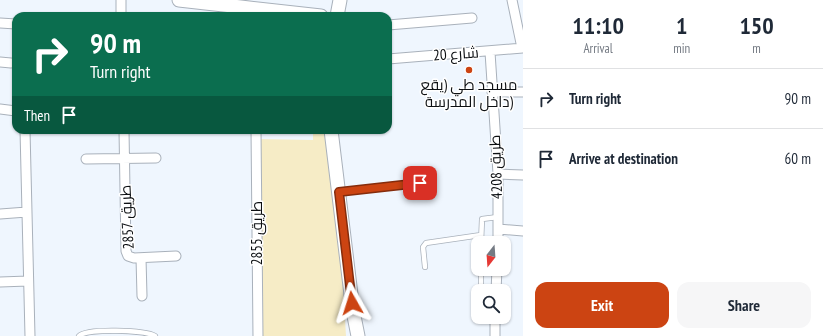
<!DOCTYPE html>
<meta charset="utf-8">
<style>
body{margin:0;font-family:"PT Sans Narrow",Cairo,sans-serif;background:#f6f6f7;color:#1f2937;height:100vh;display:flex;flex-direction:column;font-size:15px;white-space:nowrap}
*{box-sizing:border-box;margin:0}
p{font-size:13px;color:#747a83}
.icon{flex:none;width:22px;height:22px;fill:none;stroke:currentColor;stroke-width:2;stroke-linecap:round;stroke-linejoin:round}
.map{position:relative;flex:1;overflow:hidden}
.panel{display:flex;flex-direction:column;background:#fff;width:300px}
.panel>*{flex:none}
.banner{position:absolute;left:12px;top:12px;width:380px;height:122px;border-radius:12px;box-shadow:0 1px 3px #0004;background:#0b6e4f;color:#fff;overflow:hidden}
.needle{width:26px;rotate:197deg}
.buttons{position:absolute;left:471px;top:236px;display:grid;gap:8px}
.buttons a{display:grid;place-items:center;width:40px;height:40px;border-radius:8px;background:#fff;box-shadow:0 1px 3px #0004;font-size:20px}
.pin{position:absolute;display:grid;place-items:center;width:34px;height:34px;color:#fff;margin:-17px;border-radius:8px;box-shadow:0 2px 6px #0006}
.me{position:absolute;width:44px;margin:-22px;rotate:354deg;stroke-linejoin:round;filter:drop-shadow(0 0 3px #0008)}
.turn{display:flex;align-items:center;gap:14px;height:84px;padding:0 12px;font-size:18px}
.turn .icon{width:52px;height:52px;stroke-width:2.5}
.turn b{display:block;font-size:28px;line-height:34px}
.then{display:flex;align-items:center;height:38px;padding:0 12px;background:#0003;gap:8px;font-size:15px}
.eta{display:flex;justify-content:space-evenly;align-items:center;height:68px;text-align:center}
.eta b{font-size:24px;font-weight:700;line-height:28px}
.cta{display:flex;gap:8px;margin-top:auto;padding:8px 12px}
.cta a{flex:1;height:46px;border-radius:12px;background:#cc4412;color:#fff;font-size:16px;font-weight:700;line-height:46px;text-align:center}
.cta a+a{background:#f6f6f7;color:#1f2937}
ul{padding:0;list-style:none}
li{display:flex;align-items:center;gap:12px;height:60px;padding:0 12px;border-top:1px solid #e0e1e3}
li div{flex:1}
li b{display:block;font-size:15px}
li em{font-style:normal}
main{display:flex;flex:1;min-height:0}
.map>svg:first-child{display:block}
</style>
<main>
<div class="map">
<svg width="523" height="336" viewBox="0 0 523 336">
<rect width="100%" height="100%" fill="#eff6fe"/>
<path fill="#f6ecc6" d="M 313,130 L 334,130 L 346,336 L 262,336 L 256,139 L 313,140 Z"/>
<g fill="none" stroke-linecap="round" stroke-linejoin="round">
<g stroke="#a9b1bb" stroke-width="6">
<path id="lane" d="M 341,192 L 420,183
M 481,243 L 482,219 L 498,217
M 425,267 L 423,247 L 426,243 L 481,235
M 481,269 L 481,289
M 79,336 C 87,328 145,330 155,336"/>
</g>
<g stroke="#a9b1bb" stroke-width="11">
<path id="street" d="M 121,0 L 121,16
M 512,0 L 522,48
M 0,23 L 16,24
M 388,25 L 472,18
M 490,52 L 498,174 L 498,243
M 388,59 L 523,48
M 0,62 L 11,63
M 492,92 L 523,92
M 0,109 L 16,111
M 25,130 L 30,336
M 124,130 L 126,251 L 128,256 L 134,258 L 176,256
M 256,130 L 258,336
M 86,159 L 156,158
M 498,174 L 523,175
M 0,214 L 27,212
M 498,229 L 523,231
M 141,258 L 142,296
M 0,282 L 28,281
M 496,291 L 497,269
M 495,336 L 495,317"/>
</g>
<g stroke="#a9b1bb" stroke-width="15">
<path id="secondary" d="M 179,0 L 321,16
M 337,16 L 340,0
M 331,130 L 353,311 L 358,336"/>
</g>
<use href="#lane" stroke="#fff" stroke-width="4.5"/>
<use href="#street" stroke="#fff" stroke-width="9"/>
<use href="#secondary" stroke="#fff" stroke-width="13"/>
</g>
<g fill="none" stroke-linecap="round" stroke-linejoin="round">
<g stroke="#852c0c" stroke-width="10">
<path id="route" d="M 352,303 L 339,192 L 420,183"/>
</g>
<use href="#route" stroke="#cc4412" stroke-width="7"/>
</g>
<circle fill="#cc4412" stroke="#fff" stroke-width="1.5" cx="469" cy="70" r="4"/>
<g text-anchor="middle" stroke-width="3" stroke-linejoin="round" paint-order="stroke">
<g font-size="15" fill="#0c0f12" stroke="#fff">
<text transform="translate(456 54) rotate(-4)" y="5">شارع 20</text>
<text transform="translate(496 167) rotate(-92)" y="5">طريق 4208</text>
<text transform="translate(127 217) rotate(-93)" y="5">طريق 2857</text>
<text transform="translate(257 233) rotate(-90)" y="5">طريق 2855</text>
</g>
<g font-size="15" fill="#0c0f12" stroke="#fff">
<text x="469" y="90">مسجد طي (يقع<tspan x="469" dy="17">داخل المدرسة)</tspan></text>
</g>
</g>
</svg>
<div class="buttons">
<a><svg class="needle" viewBox="-14 -14 28 28"><path d="M0-13l5 13h-10z" fill="#e53935"/><path d="M0 13l5-13h-10z" fill="#747a83"/></svg></a>
<a><svg class="icon" aria-label="search" viewBox="0 0 24 24"><circle cx="10" cy="10" r="6"/><path d="M15 15l6 6"/></svg></a>
</div>
<div class="pin" style="left:420px;top:183px;background:#d93025"><svg class="icon" aria-label="arrive" viewBox="0 0 24 24"><path d="M6 21V4h12l-3 4 3 4H6"/></svg></div>
<svg class="me" style="left:352px;top:303px" viewBox="-20 -20 40 40"><path d="M0-17L14 15 0 8-14 15z" fill="#cc4412" stroke="#fff" stroke-width="4"/></svg>
<div class="banner">
<div class="turn"><svg class="icon" aria-label="right" viewBox="0 0 24 24"><path d="M7 20v-9h11M14 6l5 5-5 5"/></svg><div><b>90 m</b>Turn right</div></div>
<div class="then">Then<svg class="icon" aria-label="arrive" viewBox="0 0 24 24"><path d="M6 21V4h12l-3 4 3 4H6"/></svg></div>
</div>
</div>
<section class="panel">
<div class="eta">
<div><b>11:10</b><p>Arrival</p></div>
<div><b>1</b><p>min</p></div>
<div><b>150</b><p>m</p></div>
</div>
<ul>
<li><svg class="icon" aria-label="right" viewBox="0 0 24 24"><path d="M7 20v-9h11M14 6l5 5-5 5"/></svg><div><b>Turn right</b></div><em>90 m</em></li>
<li><svg class="icon" aria-label="arrive" viewBox="0 0 24 24"><path d="M6 21V4h12l-3 4 3 4H6"/></svg><div><b>Arrive at destination</b></div><em>60 m</em></li>
</ul>
<div class="cta"><a>Exit</a><a>Share</a></div>
</section>
</main>
